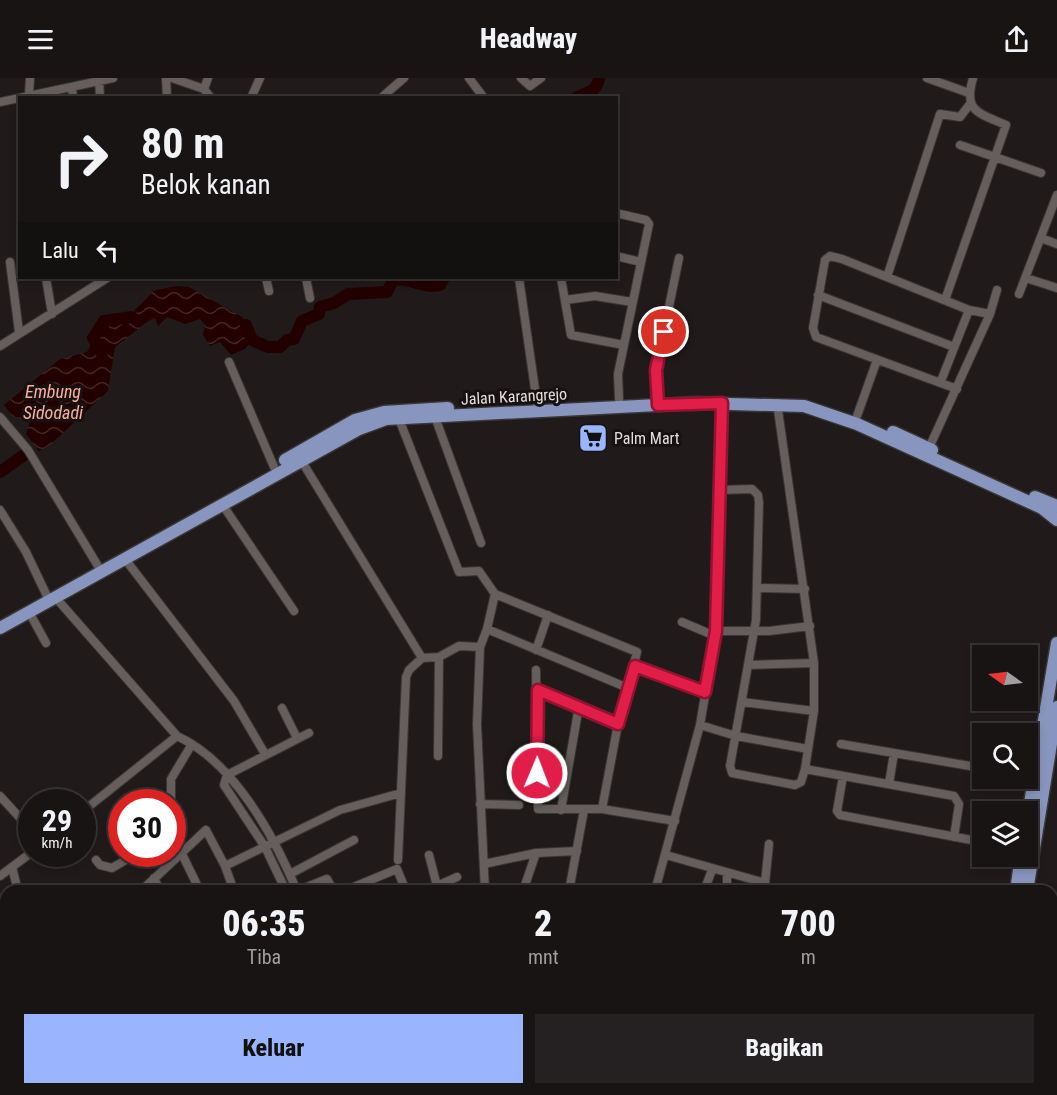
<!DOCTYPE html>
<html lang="id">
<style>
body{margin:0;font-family:"Roboto Condensed",sans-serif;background:#252122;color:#f1f3f6;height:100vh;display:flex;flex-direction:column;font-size:22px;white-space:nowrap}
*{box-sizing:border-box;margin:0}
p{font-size:20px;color:#9f9ea0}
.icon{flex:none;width:33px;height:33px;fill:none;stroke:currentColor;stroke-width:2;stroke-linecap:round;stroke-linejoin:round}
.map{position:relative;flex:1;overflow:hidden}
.details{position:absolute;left:0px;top:807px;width:1058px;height:210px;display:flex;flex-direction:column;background:#181414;border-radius:18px 18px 0 0;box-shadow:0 3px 9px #0003,0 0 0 2px #363334}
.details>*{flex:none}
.top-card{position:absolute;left:18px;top:18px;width:600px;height:183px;border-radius:0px;box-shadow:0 3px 9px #0003,0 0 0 2px #363334;background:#181414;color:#f1f3f6;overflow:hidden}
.needle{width:39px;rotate:284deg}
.tools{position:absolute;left:972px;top:567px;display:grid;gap:12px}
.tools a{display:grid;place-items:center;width:66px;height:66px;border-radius:0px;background:#181414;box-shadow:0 3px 9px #0003,0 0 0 2px #363334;font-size:30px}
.speed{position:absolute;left:18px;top:711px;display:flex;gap:12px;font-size:30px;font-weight:700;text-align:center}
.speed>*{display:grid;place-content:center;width:78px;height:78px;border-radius:50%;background:#181414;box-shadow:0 3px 9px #0003,0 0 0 2px #363334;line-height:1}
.speed small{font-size:15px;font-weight:400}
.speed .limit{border:9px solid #d22;background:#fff;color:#111}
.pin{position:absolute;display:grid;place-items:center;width:51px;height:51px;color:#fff;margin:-26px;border:3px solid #fff;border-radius:50%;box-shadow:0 2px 6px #0007}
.me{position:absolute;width:66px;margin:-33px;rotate:1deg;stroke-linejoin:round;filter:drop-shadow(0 0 4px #0008)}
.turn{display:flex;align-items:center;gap:21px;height:126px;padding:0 24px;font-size:27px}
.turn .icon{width:78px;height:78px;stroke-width:2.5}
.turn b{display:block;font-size:42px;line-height:51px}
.then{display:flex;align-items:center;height:57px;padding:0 24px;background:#0003;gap:12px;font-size:22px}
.eta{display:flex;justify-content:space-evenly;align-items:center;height:102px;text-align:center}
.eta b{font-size:36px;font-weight:800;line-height:42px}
.cta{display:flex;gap:12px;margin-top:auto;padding:12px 24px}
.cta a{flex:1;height:69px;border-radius:0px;background:#9ab5fd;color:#111;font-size:24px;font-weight:800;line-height:69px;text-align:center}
.cta a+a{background:#252122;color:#f1f3f6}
header{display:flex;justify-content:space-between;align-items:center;height:78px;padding:0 24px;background:#181414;font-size:27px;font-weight:800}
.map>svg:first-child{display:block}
</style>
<header><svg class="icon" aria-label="menu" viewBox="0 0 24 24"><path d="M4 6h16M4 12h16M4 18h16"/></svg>Headway<svg class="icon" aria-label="share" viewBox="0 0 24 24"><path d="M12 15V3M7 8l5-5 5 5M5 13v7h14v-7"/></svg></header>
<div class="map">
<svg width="1057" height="1017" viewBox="0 0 1057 1017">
<defs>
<pattern id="water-waves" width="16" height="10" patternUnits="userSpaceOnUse" patternTransform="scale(1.5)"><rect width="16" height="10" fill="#230000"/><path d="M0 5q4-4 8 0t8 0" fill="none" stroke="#432525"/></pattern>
</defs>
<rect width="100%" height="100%" fill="#201b1a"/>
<path fill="url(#water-waves)" d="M 178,208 L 189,209 L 242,239 L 255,259 L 245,271 L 231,277 L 220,264 L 210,268 L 203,257 L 205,247 L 200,241 L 185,246 L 167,239 L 158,248 L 155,240 L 150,242 L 115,269 L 108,313 L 50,367 L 39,373 L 26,356 L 30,343 L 13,339 L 4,327 L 60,281 L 87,274 L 102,246 L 134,233 L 155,212 Z"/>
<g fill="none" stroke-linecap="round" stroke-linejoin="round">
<path stroke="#230000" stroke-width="12" d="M 576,20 C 586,14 597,15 599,0
M 246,247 L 252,262 L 268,269 L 280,269 L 287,262 L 294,261 L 302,243 L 319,236 L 320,229 L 334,225 L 348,216 L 387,214 L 393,202 C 409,199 424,211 440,207 L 444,200
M 102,275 L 93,260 L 104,243 L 132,239
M 0,394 L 24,377
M 405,1011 L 406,1017
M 371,1017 L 378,1011"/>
<g stroke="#393635" stroke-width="10">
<path id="street" d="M 99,0 L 100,20
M 166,0 L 167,20
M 172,0 L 204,11 L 211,20
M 469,0 L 484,20
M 521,0 L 530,8 L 541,0
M 927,0 L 969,15
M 72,9 L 73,20
M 204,11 L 208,0
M 29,17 L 30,0
M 251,20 L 260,0
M 381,20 L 404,0
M 0,24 L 113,0
M 960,67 L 1041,95
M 616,135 L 646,142 L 649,146 L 618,296 L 619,321
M 1041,160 L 1057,166
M 616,178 L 641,184
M 10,184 L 19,254
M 887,199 L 940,36 L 960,39 L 970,26
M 46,200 L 52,236
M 266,200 L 269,213
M 306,200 L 310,220
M 519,200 L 537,325
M 561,200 L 571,257 L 624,267
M 1026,200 L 1057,210
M 1019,216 L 1057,117
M 818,217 L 954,269
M 565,222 L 595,218 L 632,224
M 945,222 L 1006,47 C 979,35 963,34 973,0
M 0,268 L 107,200
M 229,284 L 274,389
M 941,303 L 969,232
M 957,311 L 816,259 L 813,250 L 825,182 L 830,178 L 842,181 L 969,232 L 990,236 L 997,212
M 777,325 L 814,585 L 814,633 L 805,691
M 658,327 L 656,292 L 679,180
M 857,338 L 877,282
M 0,339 L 28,372 L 98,488
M 435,339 L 481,465
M 399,341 L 459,494 L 479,493 L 495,516 L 637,574 L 618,646 L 602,731
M 929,370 L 990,236
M 301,382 L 422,580 L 439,579 L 459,568 L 480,569 L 487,551 L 495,516
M 720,412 L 752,411 L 758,417 L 759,425 L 756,542 L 730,688 L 732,695 L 795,707 L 801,704 L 805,691 L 954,718 L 959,726 L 954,759
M 222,426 L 294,533
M 0,432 L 26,474 L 47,518
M 125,481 L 234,623 L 265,676
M 757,510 L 805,511
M 56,520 L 177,658 C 234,684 274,758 297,813
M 29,534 L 46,565
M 682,544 L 715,558
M 487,551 L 628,610
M 716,553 L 769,553 L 810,548
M 480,569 L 477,646 L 485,813
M 536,572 L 548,537
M 748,587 L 814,585
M 635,588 L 705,614
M 536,592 L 538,731 L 602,731 L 675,743
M 538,612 L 618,646
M 742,624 L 814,633
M 282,630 L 297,660
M 700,647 L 736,658 L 808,671
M 841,666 L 982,690
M 438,678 L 439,579
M 843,698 L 837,733 L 840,737 L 982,764
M 889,706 L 894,675
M 0,718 L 32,753
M 171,724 L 171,701 L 192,666
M 480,726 L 519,727
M 561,732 L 579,628
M 82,734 L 177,658
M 181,774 L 200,813
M 666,777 L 765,805 L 768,813
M 96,782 L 100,787 L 112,790 L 136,776
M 398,782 L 406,599 L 409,592 L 422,580
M 484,786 L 536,775 L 577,773
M 225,788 L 340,732 L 401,715
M 12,789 L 18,813
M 290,796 L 354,762
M 727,796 L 727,813
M 0,798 L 32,774
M 154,800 L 160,813
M 765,805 L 769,766
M 437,808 L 457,799
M 141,813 L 206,752 L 225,788 L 234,813
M 286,813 L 265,769 L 224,707 L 227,697 L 309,655
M 297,813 L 327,801 L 334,813
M 344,813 L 397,791 L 406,813
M 424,813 L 437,808 L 429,777
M 523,813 L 536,775
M 569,813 L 584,732
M 655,813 L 700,647 L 716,553 L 721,325
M 704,813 L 712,792
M 0,841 L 6,866
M 0,887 L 6,888
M 1052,902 L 1057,903
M 0,955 L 6,956
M 0,989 L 6,989
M 94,1011 L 95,1017
M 134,1011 L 135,1017
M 169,1011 L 170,1017
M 210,1011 L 212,1017
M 583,1011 L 590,1017
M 65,1017 L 66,1011
M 141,1017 L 158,1011
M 272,1017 L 280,1011
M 610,1017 L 628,1017"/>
</g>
<g stroke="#393635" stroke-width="15">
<path id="primary" d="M 893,354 L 932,372
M 285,382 L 355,342 L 384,334 L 448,330
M 1035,419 L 1057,428
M 0,550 L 359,351 L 386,341 L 696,325 L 804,328 L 857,346 L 1042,430 L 1057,442
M 1028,737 L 1057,565
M 1016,813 L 1021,778
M 1027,813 L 1057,629
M 982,1017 L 983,1011
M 993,1017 L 994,1011"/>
</g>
<use href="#street" stroke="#655e5d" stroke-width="8"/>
<use href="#primary" stroke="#8895be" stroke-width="12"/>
</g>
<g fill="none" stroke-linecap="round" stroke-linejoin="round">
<g stroke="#92132f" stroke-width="15">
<path id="route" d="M 537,695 L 538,612 L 618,646 L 635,588 L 705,614 L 716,553 L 722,325 L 658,327 L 656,292 L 664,254"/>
</g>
<use href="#route" stroke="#e11d48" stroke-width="10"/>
</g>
<defs>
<g id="supermarket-square" transform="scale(1.5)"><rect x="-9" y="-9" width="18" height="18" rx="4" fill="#9ab5fd" stroke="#171211"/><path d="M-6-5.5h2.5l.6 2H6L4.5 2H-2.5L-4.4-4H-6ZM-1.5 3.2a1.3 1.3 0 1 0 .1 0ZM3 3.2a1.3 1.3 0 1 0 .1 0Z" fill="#111"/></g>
</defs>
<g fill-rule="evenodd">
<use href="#supermarket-square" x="593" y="360"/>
</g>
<g text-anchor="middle" stroke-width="6" stroke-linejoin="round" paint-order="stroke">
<g font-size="16" fill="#e1dedd" stroke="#171211">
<text transform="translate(514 318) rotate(-3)" y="6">Jalan Karangrejo</text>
</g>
<g font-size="16" fill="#e1dedd" stroke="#171211" text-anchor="start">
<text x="614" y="366">Palm Mart</text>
</g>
<g font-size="18" font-style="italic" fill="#feaea1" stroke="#171211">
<text x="53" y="320">Embung<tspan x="53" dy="21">Sidodadi</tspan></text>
</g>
</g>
</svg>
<div class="tools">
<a><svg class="needle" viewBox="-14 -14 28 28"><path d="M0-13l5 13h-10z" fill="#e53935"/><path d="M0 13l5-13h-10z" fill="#9f9ea0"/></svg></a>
<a><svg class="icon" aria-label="search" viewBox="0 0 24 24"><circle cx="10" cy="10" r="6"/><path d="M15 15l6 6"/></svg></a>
<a><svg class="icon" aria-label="layers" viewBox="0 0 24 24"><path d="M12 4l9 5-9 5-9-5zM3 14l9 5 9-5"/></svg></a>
</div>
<div class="speed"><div>29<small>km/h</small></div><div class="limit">30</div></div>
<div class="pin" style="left:664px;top:254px;background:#d93025"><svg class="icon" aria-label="arrive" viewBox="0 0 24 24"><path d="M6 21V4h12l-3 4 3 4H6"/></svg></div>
<svg class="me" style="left:537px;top:695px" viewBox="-20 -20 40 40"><circle r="17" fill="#e11d48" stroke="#fff" stroke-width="3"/><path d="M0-11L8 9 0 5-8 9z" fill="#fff"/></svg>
<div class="top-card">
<div class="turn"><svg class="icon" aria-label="right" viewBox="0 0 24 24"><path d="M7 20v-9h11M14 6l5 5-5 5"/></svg><div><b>80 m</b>Belok kanan</div></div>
<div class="then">Lalu<svg class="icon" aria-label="left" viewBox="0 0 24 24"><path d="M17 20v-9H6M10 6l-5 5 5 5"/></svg></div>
</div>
<section class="details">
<div class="eta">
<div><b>06:35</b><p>Tiba</p></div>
<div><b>2</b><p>mnt</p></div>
<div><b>700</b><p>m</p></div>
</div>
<div class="cta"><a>Keluar</a><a>Bagikan</a></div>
</section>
</div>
